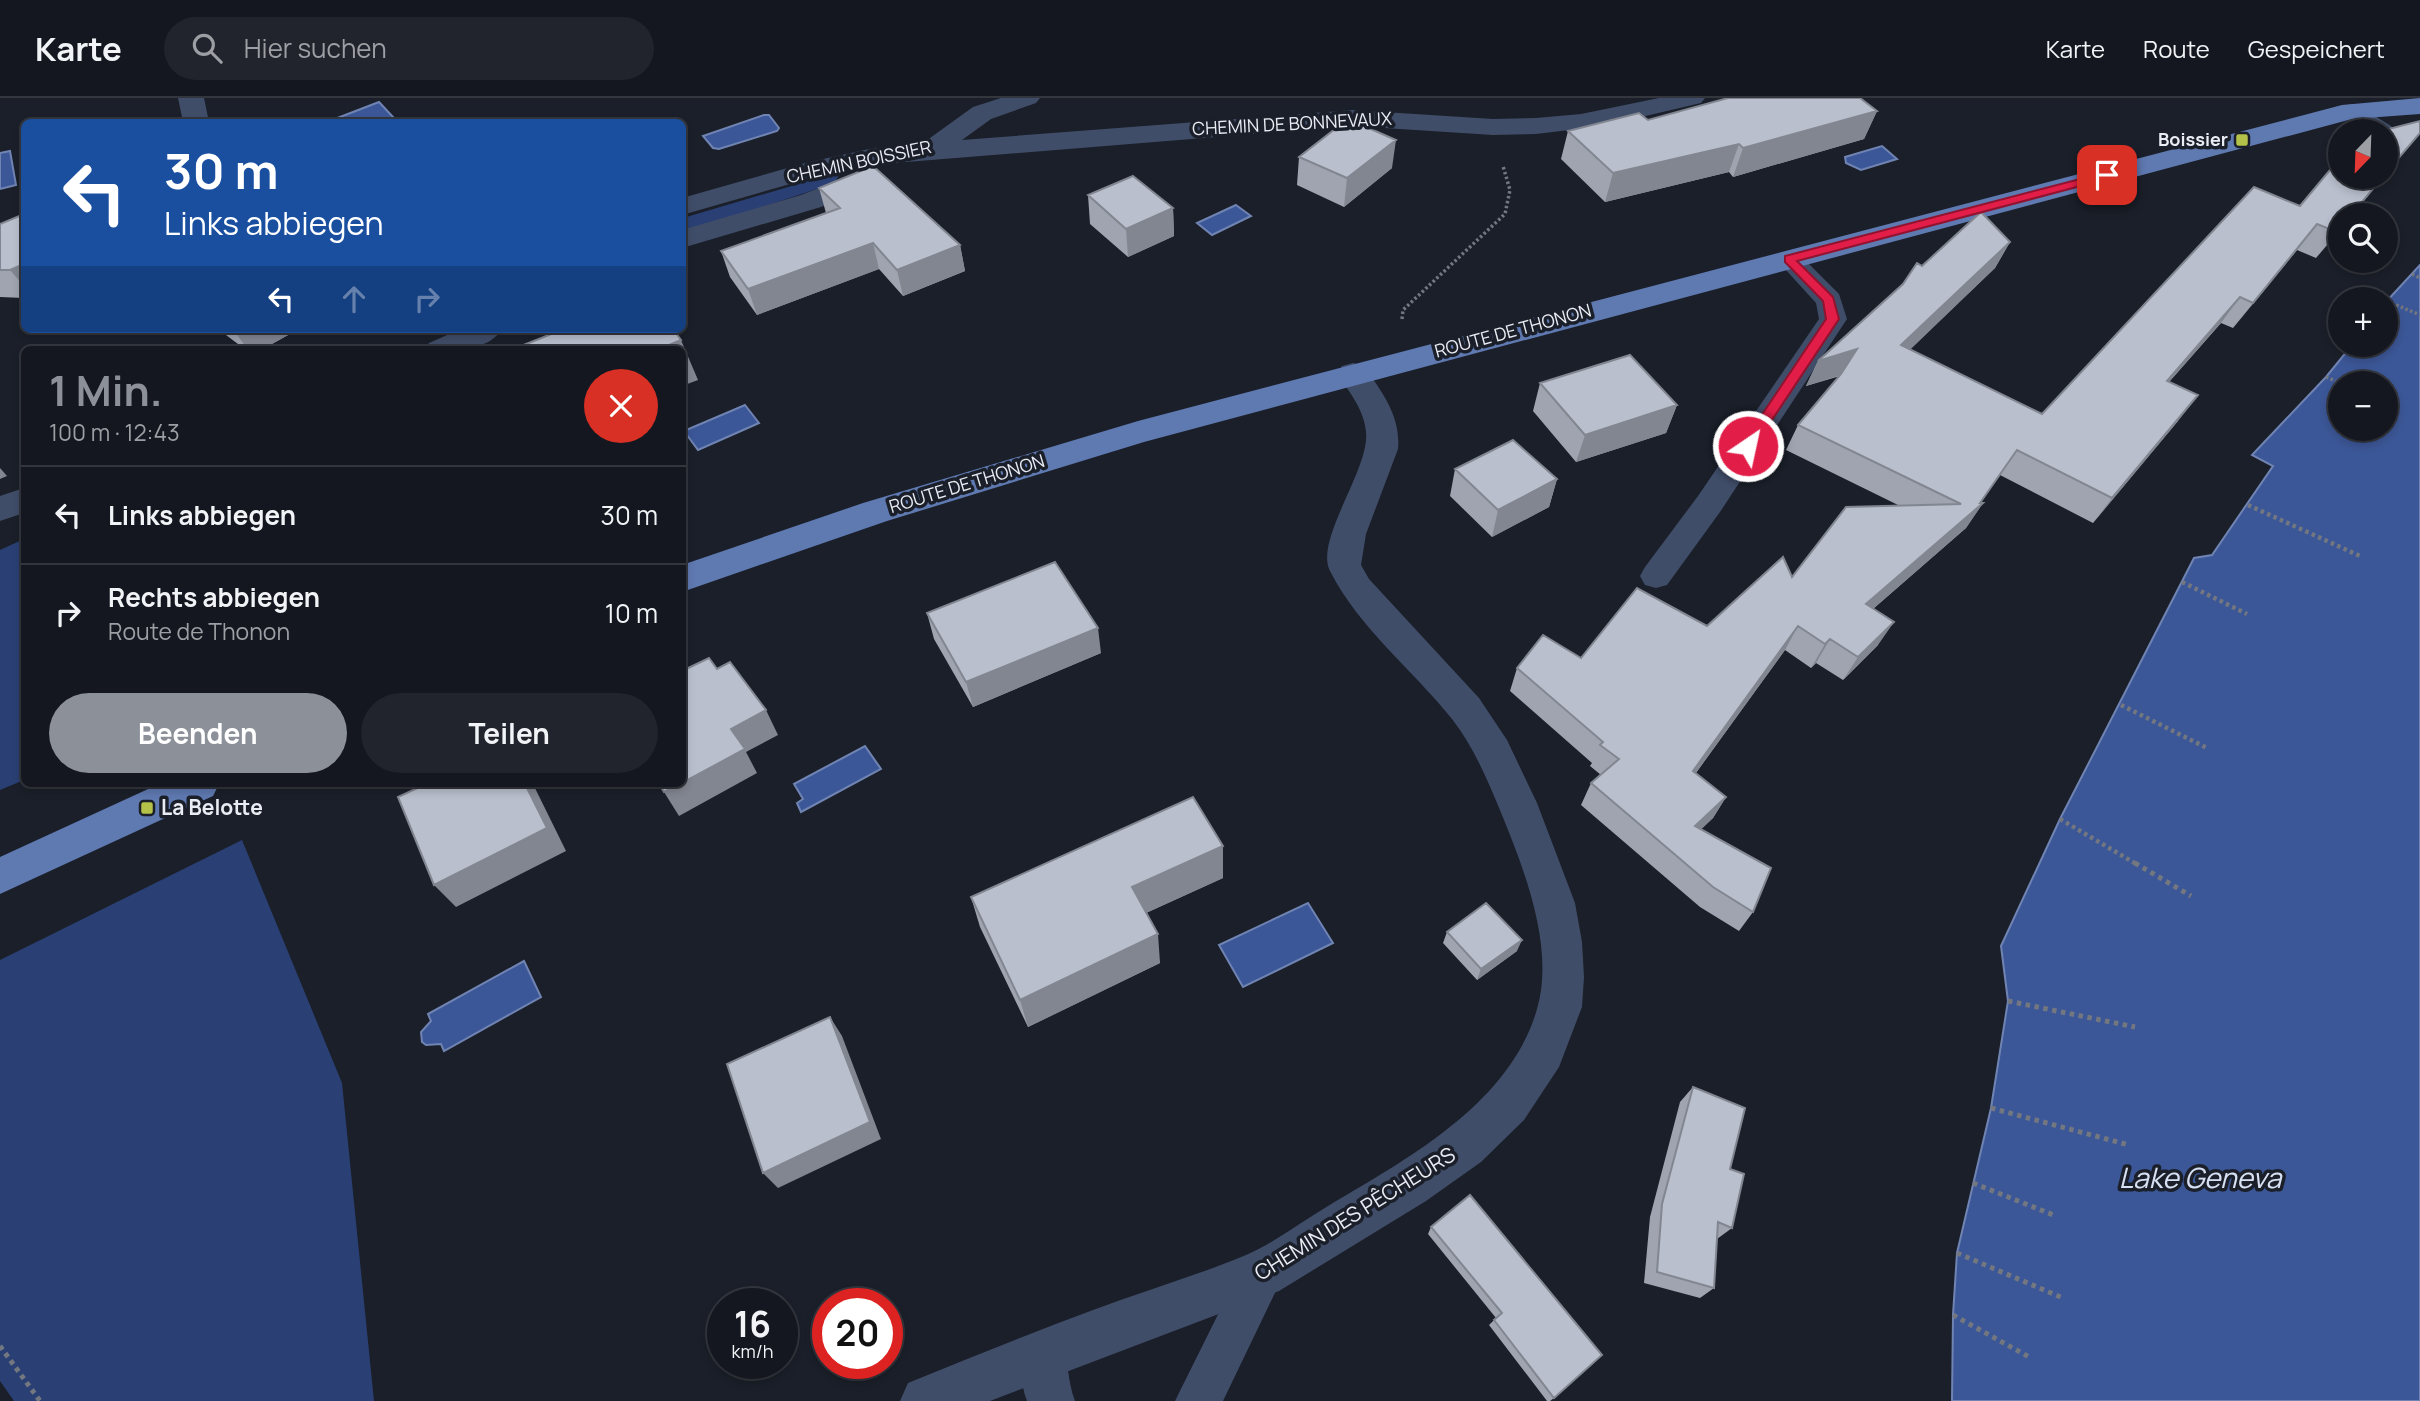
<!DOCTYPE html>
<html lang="de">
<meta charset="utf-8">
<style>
body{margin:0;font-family:Manrope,sans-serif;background:#21242c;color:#f1f3f6;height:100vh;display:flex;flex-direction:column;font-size:26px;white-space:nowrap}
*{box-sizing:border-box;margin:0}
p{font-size:23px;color:#9d9fa4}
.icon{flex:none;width:38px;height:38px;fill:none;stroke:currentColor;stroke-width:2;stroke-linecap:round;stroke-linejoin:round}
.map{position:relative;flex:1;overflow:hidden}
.sheet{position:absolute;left:21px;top:248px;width:665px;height:441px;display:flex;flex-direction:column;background:#14171f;border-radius:10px;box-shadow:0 4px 10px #0003,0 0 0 2px #33363d}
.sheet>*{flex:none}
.banner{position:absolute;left:21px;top:21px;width:665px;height:214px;border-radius:10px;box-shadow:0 4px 10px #0003,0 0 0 2px #33363d;background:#1a4fa0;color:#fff;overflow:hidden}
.needle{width:46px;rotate:203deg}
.controls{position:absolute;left:2328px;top:21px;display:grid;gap:14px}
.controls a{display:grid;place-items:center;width:70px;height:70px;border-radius:50%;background:#14171f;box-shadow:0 4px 10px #0003,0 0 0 2px #33363d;font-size:35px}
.speed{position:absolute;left:707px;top:1190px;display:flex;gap:14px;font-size:35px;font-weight:700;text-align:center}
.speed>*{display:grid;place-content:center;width:91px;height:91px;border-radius:50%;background:#14171f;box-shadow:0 4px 10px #0003,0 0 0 2px #33363d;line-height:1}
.speed small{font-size:18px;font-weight:400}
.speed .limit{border:10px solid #d22;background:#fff;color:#111}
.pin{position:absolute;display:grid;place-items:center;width:60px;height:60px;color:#fff;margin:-30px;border-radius:14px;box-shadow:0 4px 10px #0006}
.me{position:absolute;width:77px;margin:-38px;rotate:34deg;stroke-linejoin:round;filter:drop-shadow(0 0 5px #0008)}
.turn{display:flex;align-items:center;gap:24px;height:147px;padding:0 28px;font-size:32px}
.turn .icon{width:91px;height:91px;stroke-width:2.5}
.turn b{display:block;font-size:49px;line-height:60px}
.lanes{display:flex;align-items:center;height:66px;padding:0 28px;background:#0003;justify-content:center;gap:35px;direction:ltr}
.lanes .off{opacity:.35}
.round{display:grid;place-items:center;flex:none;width:74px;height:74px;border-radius:37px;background:#21242c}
.headline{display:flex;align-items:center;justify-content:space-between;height:119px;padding:0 28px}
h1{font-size:42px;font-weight:700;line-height:52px;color:#8c9099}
.action{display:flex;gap:14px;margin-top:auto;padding:14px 28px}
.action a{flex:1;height:80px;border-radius:42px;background:#8c9099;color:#fff;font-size:28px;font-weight:700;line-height:80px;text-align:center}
.action a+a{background:#21242c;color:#f1f3f6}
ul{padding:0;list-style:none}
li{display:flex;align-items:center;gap:21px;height:98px;padding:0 28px;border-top:2px solid #33363d}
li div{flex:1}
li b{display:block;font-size:26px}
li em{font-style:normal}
header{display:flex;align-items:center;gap:42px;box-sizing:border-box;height:98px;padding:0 35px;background:#14171f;border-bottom:2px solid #33363d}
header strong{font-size:33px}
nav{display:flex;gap:38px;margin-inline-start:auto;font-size:24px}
.search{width:490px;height:63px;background:#21242c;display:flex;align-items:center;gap:18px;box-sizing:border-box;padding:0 24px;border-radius:38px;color:#9d9fa4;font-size:26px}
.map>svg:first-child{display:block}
</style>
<header>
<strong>Karte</strong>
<div class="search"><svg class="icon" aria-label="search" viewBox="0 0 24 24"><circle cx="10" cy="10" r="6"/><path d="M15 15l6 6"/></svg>Hier suchen</div>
<nav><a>Karte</a><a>Route</a><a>Gespeichert</a></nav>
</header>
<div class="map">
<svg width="2420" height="1303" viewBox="0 0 2420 1303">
<rect width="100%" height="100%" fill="#1a1f29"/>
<path fill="#2a4074" d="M 839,77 L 835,84 L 814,92 L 683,135 L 683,120 L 822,79 Z
M 24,441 L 24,682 L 0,692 L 0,452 Z
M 242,742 L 342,985 L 374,1303 L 14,1303 L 0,1283 L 0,862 Z"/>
<path fill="#3c5797" stroke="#7084b3" stroke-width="2" fill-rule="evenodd" d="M 379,4 L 394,20 L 382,24 L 327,24 Z
M 764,17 L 769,17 L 779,30 L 777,33 L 719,51 L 713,50 L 703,38 Z
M 1882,48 L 1897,61 L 1861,72 L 1846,65 L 1845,59 Z
M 10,53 L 16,87 L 0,91 L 0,55 Z
M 1236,107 L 1251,118 L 1212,137 L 1197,125 Z
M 2420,167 L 2420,1303 L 1952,1303 L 1953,1217 L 1957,1155 L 1991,1010 L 2008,903 L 2001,848 L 2060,721 L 2194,460 L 2212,457 L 2273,368 L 2252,357 L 2326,279 L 2352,247 L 2385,247 L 2385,205 ZM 2340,285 L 2385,285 L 2385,331 L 2340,331 Z
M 745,307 L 759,325 L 698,352 L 684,333 Z
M 865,648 L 881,671 L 801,714 L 797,705 L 803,701 L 794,686 Z
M 1308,805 L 1333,845 L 1243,889 L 1219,847 Z
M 524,863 L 541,899 L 444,953 L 441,946 L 426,947 L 422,944 L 421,934 L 431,923 L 428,916 Z"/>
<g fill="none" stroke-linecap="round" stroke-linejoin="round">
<path stroke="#737780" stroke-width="3.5" stroke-dasharray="2.5 2.5" stroke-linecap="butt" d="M 2412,176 L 2420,180
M 2387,203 L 2420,217
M 1402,221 L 1403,212 L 1505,116 L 1510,92 L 1503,68
M 2326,279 L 2340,285"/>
<path stroke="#737780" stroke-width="4.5" stroke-dasharray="3.5 3.5" stroke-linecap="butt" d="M 2248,407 L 2360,458
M 2182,484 L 2247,516
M 2121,607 L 2207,650
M 2060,721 L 2138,767"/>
<path stroke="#737780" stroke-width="5" stroke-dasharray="4.5 4.5" stroke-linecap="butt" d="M 2135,765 L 2191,798
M 2008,903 L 2135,929
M 1991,1010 L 2129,1047
M 1973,1085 L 2056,1118
M 1957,1155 L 2063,1200
M 1953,1217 L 2031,1260
M 0,1248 L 40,1303"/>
<path fill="#404d68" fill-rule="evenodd" d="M 2351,6 L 2359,8 L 2391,28 L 2395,33 L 2391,38 L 2385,40 L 2385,33 C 2368,33 2350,28 2339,13 L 2343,8 Z
M 1789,153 L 1798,155 L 1839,196 L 1847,221 L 1720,414 L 1667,487 L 1656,490 L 1645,487 L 1640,478 L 1645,469 L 1698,398 L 1819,221 L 1816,205 L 1776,161 L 1780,155 Z
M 1262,1154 L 1278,1160 L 1284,1176 L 1223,1303 L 1175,1303 L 1246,1160 Z
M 1044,1233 L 1060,1240 C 1069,1261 1067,1282 1075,1303 L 1027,1303 C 1019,1283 1020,1259 1028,1240 Z"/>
<path fill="#404d68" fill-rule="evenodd" d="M 178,0 L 204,0 L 209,24 L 183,24 Z
M 1001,0 L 1040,0 L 1036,5 L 991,21 L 962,42 L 1353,12 L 1493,21 L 1536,20 L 1581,16 L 1659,0 L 1705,0 L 1701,5 L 1603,28 L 1536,36 L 1493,37 L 1353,28 L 869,67 L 811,80 L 682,117 L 682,100 L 805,65 L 869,51 L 923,45 L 973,9 Z
M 869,71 L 879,73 L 883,79 L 879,85 L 821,109 L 682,150 L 682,132 L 801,97 Z
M 461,231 L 502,231 C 487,255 450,252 425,252 L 429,245 Z
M 1353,265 L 1364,268 C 1382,294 1401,318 1398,351 L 1366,436 L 1361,467 L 1369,481 L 1479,600 L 1507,642 L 1537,705 L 1575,805 L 1582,844 L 1584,879 L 1582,909 L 1559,969 L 1524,1022 L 1481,1064 L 1426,1103 L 1279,1193 L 990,1303 L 900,1303 L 908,1285 C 969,1260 1031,1235 1093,1212 C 1143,1193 1196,1178 1246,1157 C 1274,1145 1301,1124 1328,1108 C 1407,1061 1510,1006 1537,911 C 1556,847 1521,763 1497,705 C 1485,676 1471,645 1452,621 C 1412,571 1359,530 1330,473 C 1314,442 1370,371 1366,334 C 1364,311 1349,294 1337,275 L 1342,268 Z
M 24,390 L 24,415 L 0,423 L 0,398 Z"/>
<path fill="#5f79b1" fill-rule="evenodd" d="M 2420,0 L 2420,16 L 2352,21 L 1144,344 L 887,423 L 682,494 L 682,467 L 863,405 L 1138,323 L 2342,7 Z
M 159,686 L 219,686 L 213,698 L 0,796 L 0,759 Z"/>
</g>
<path fill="#9fa4b0" d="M 1877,13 L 1864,41 L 1733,79 L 1729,74 L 1605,104 L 1561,61 L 1568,33 L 1648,22 Z
M 1299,59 L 1392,70 L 1344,109 L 1297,87 Z
M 2254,89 L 2340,132 L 2316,160 L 2297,152 L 2233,230 L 2221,225 L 2169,284 L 2178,323 L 2093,425 L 2000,377 L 1980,405 L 1983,405 L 1966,430 L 1873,511 L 1878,547 L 1843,582 L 1816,565 L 1811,570 L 1785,552 L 1696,675 L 1726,699 L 1713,720 L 1701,731 L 1753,814 L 1739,833 L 1700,809 L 1581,707 L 1591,685 L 1601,677 L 1590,668 L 1592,665 L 1510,593 L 1517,570 L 1581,560 L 1707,528 L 1792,479 L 1898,407 L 1786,352 L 1798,327 L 1840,278 L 1806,288 L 1818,263 L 1922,168 L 2010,144 L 1995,170 L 1910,251 L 2042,316 Z
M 819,90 L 960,147 L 965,173 L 903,198 L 879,171 L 757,217 L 730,179 L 721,153 L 826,115 Z
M 1088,97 L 1173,110 L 1174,138 L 1128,159 L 1090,126 Z
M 24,116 L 24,200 L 0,199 L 0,126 Z
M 218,231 L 299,231 L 261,252 L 246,252 Z
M 1540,285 L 1677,307 L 1666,335 L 1576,364 L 1533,313 Z
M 1455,371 L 1557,381 L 1549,409 L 1492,439 L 1450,398 Z
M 927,515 L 1101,555 L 973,609 L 934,541 Z
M 1223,780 L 1146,815 L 1160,865 L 1028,929 L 980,829 L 971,799 Z
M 1447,834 L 1517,853 L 1477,882 L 1443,845 Z
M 1693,989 L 1732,1130 L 1717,1141 L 1714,1190 L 1700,1200 L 1644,1185 L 1650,1119 L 1680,1004 Z
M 1470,1097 L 1554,1300 L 1550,1303 L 1547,1303 L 1489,1227 L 1496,1220 L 1428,1136 L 1431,1129 Z"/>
<path fill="#828690" d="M 1877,13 L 1864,41 L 1733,79 L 1743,50 Z
M 1396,42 L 1392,70 L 1344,109 L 1347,80 Z
M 1739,46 L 1729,74 L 1605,104 L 1613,75 Z
M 1173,110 L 1174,138 L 1128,159 L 1126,131 Z
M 2317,126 L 2297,152 L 2233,230 L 2253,205 Z
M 2010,144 L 1995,170 L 1888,273 L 1901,247 Z
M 873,145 L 879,171 L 757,217 L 748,191 Z
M 960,147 L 965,173 L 903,198 L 897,172 Z
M 24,166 L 24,188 L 10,172 Z
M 2240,199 L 2221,225 L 2148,308 L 2167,283 Z
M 233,231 L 299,231 L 261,252 L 248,252 Z
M 681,242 L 698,282 L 682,288 L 682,252 L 657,252 Z
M 1857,251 L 1844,276 L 1806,288 L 1818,263 Z
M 2198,297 L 2178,323 L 2093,425 L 2112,400 Z
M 1677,307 L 1666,335 L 1576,364 L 1585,337 Z
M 0,370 L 7,378 L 0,381 Z
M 1557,381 L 1549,409 L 1492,439 L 1498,412 Z
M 1983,405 L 1966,430 L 1851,530 L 1866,506 Z
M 1894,524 L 1878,547 L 1843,582 L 1858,559 Z
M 1798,528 L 1785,552 L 1681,695 L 1693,673 Z
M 1098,530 L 1101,555 L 973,609 L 966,584 Z
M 1830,541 L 1816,565 L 1811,570 L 1825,546 Z
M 766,612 L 778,637 L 746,654 L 757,675 L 679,718 L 664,694 L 680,686 L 682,686 L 682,685 L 731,631 Z
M 525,686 L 533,686 L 566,753 L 456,809 L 434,787 Z
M 1726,699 L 1713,720 L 1683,749 L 1695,728 Z
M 1223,748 L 1223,780 L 1135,820 L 1132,789 Z
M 1158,836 L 1160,865 L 1028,929 L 1020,902 Z
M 1522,842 L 1517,853 L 1477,882 L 1481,871 Z
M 830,919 L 842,938 L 881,1041 L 778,1090 L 763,1075 Z"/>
<path fill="#b9bfcd" stroke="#828690" stroke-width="2" d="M 1728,0 L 1860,0 L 1877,13 L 1743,50 L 1739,46 L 1613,75 L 1568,33 L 1639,15 L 1648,22 Z
M 1348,21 L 1396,42 L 1347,80 L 1299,59 Z
M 2420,23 L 2420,35 L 2385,76 L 2385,33 L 2381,33 Z
M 2340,60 L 2340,79 L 2383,79 L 2351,117 L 2340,117 L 2340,131 L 2337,134 L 2317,126 L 2253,205 L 2240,199 L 2167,283 L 2198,297 L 2112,400 L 2017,352 L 1980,405 L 1983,405 L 1866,506 L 1894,524 L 1858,559 L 1830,541 L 1825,546 L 1798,528 L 1693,673 L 1726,699 L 1695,728 L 1771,770 L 1753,814 L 1713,789 L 1591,685 L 1619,661 L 1600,647 L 1603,644 L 1517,570 L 1543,537 L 1581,560 L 1637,490 L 1707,528 L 1783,459 L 1792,479 L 1846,409 L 1961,406 L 1798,327 L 1841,276 L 1857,251 L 1818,263 L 1903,186 L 1917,165 L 1922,168 L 1981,114 L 2010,144 L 1901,247 L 2042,316 L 2254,89 L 2300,108 Z
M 873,68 L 960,147 L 897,172 L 873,145 L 748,191 L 721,153 L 840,110 L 819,90 Z
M 1133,78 L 1173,110 L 1126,131 L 1088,97 Z
M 24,116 L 24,166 L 10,172 L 0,172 L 0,126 Z
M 552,231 L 673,231 L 681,242 L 657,252 L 511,252 L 554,235 Z
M 1630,257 L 1677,307 L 1585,337 L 1540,285 Z
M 1513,342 L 1557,381 L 1498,412 L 1455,371 Z
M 1055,464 L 1098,530 L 966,584 L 927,515 Z
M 709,560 L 717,571 L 730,564 L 766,612 L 731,631 L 745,651 L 682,685 L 682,573 Z
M 426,686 L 525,686 L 547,730 L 434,787 L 398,699 Z
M 659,686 L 680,686 L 664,694 Z
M 1193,699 L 1223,748 L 1132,789 L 1158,836 L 1020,902 L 971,799 Z
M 1486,805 L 1522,842 L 1481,871 L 1447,834 Z
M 830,919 L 870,1024 L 763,1075 L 727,966 Z
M 1693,989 L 1745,1010 L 1730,1071 L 1744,1076 L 1732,1130 L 1718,1124 L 1714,1190 L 1657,1174 L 1662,1106 Z
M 1470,1097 L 1602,1257 L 1554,1300 L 1494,1222 L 1502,1215 L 1431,1129 Z"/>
<path fill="#e11d48" stroke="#92132f" stroke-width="2" d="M 2107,74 L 2111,75 L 2111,80 L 1797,163 L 1833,199 L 1839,221 L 1752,352 L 1743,352 L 1743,345 L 1826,221 L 1823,203 L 1785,164 L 1785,158 Z"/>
<g fill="#b5c24a" stroke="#1a1f29" stroke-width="2.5">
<rect x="2235" y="35" width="14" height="14" rx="3.5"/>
<rect x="140" y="703" width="14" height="14" rx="3.5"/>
</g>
<g text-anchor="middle" stroke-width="7" stroke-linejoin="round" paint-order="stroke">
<g font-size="18" fill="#e9ecf3" stroke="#1a1f29">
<text transform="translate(1292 26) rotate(-3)" y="6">CHEMIN DE BONNEVAUX</text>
<text transform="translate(859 64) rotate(-12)" y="6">CHEMIN BOISSIER</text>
<text transform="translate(1513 233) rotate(-15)" y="6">ROUTE DE THONON</text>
<text transform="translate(967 386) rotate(-17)" y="6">ROUTE DE THONON</text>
</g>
<g font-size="18" font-weight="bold" fill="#e9ecf3" stroke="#1a1f29" text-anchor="end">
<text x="2228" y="48">Boissier</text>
</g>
<g font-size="21" font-weight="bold" fill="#e9ecf3" stroke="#1a1f29" text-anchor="start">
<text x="161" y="717">La Belotte</text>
</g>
<g font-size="21" fill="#e9ecf3" stroke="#1a1f29">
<text transform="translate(1355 1116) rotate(-32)" y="7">CHEMIN DES PÊCHEURS</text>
</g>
<g font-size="28" font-style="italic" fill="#d8e1f4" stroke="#1a1f29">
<text x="2200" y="1090">Lake Geneva</text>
</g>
</g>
</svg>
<div class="controls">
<a><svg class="needle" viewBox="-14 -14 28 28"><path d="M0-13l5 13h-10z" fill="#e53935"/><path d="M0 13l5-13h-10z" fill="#9d9fa4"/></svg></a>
<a><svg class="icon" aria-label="search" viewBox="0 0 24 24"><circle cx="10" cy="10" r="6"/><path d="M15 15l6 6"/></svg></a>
<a>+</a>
<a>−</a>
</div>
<div class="speed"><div>16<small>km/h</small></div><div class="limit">20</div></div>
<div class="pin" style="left:2107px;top:77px;background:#d93025"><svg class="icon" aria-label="arrive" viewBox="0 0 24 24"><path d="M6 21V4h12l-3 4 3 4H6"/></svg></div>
<svg class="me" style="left:1748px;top:348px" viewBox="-20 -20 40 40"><circle r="17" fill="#e11d48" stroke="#fff" stroke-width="3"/><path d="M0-11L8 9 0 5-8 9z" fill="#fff"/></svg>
<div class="banner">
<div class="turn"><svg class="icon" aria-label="left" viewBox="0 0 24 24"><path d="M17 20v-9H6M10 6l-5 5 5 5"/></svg><div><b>30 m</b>Links abbiegen</div></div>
<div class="lanes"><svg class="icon" aria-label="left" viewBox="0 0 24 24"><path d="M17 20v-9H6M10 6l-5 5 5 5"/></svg><svg class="icon off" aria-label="ahead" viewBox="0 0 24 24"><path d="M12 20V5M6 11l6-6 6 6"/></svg><svg class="icon off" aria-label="right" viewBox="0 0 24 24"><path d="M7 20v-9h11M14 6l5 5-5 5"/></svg></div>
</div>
<section class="sheet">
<div class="headline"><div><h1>1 Min.</h1><p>100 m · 12:43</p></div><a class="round" style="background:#d93025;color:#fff"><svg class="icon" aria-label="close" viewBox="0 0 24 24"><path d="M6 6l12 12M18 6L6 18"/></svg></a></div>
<ul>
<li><svg class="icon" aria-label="left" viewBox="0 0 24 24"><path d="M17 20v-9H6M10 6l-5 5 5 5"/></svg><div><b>Links abbiegen</b></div><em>30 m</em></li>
<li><svg class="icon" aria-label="right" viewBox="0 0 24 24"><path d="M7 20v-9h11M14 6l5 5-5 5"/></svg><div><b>Rechts abbiegen</b><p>Route de Thonon</p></div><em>10 m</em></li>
</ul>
<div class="action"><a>Beenden</a><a>Teilen</a></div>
</section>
</div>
